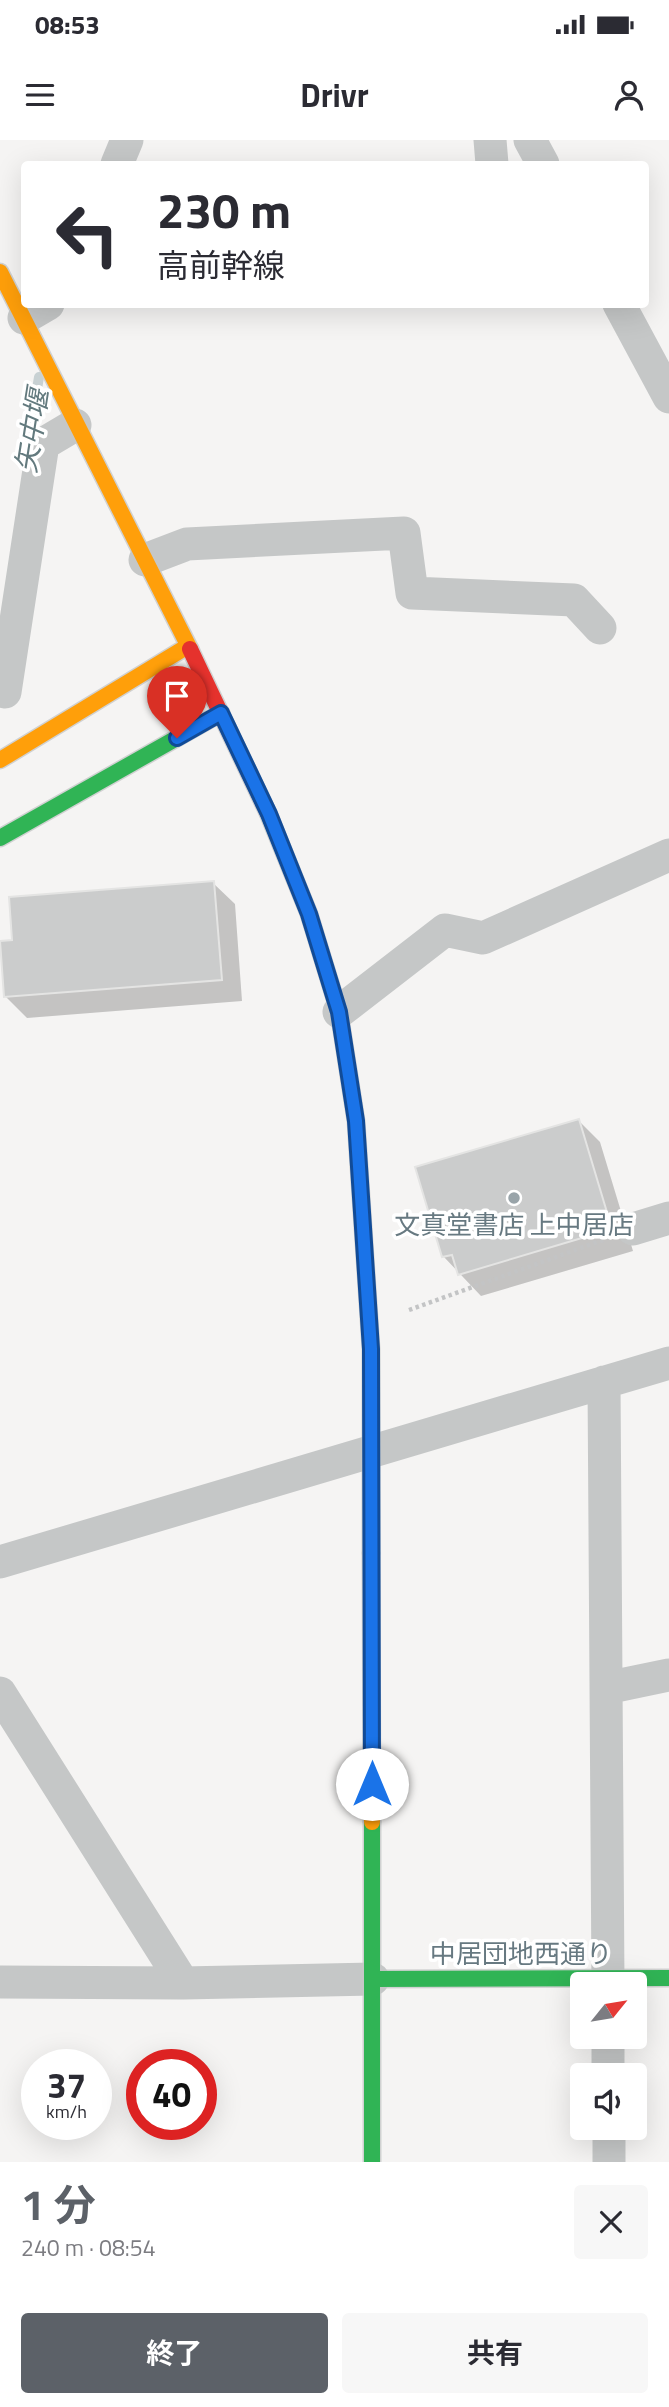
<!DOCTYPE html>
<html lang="ja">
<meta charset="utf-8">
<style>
body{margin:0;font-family:"Titillium Web","Noto Sans JP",sans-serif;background:#f7f7f7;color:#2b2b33;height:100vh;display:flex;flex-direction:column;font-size:26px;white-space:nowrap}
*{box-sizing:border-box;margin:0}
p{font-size:23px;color:#7c7c81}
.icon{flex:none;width:38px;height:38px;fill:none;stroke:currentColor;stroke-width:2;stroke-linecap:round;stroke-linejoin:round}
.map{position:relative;height:2022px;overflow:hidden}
.sheet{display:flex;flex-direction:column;background:#fff;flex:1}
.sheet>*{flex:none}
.hud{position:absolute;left:21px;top:21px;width:628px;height:147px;border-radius:7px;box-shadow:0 7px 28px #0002;background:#fff;color:#2b2b33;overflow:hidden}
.needle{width:46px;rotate:60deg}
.fabs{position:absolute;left:570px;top:1832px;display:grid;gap:14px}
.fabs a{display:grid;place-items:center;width:77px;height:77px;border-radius:7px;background:#fff;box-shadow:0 7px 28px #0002;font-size:35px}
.speed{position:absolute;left:21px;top:1909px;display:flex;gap:14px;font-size:35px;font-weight:700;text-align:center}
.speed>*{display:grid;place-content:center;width:91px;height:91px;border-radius:50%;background:#fff;box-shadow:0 7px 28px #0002;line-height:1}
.speed small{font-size:18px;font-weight:400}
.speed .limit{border:10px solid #d22;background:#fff;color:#111}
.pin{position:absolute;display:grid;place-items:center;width:60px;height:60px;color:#fff;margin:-72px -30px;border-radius:50% 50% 50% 0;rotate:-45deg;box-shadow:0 0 7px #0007}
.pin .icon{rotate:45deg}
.me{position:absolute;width:77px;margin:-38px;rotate:0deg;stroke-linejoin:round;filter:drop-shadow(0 0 5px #0008)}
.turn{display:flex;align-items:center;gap:24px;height:147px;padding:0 21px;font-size:32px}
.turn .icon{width:91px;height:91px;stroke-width:2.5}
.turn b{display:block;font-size:49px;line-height:60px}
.round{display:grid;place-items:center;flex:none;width:74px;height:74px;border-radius:7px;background:#f7f7f7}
.overview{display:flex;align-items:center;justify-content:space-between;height:119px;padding:0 21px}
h1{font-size:42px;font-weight:700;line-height:52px;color:#5c6168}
.primary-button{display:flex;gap:14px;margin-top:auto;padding:14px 21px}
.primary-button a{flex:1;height:80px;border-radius:7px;background:#5c6168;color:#fff;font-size:28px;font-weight:700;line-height:80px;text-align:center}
.primary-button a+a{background:#f7f7f7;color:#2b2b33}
.status{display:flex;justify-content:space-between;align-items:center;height:49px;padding:0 35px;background:#fff;direction:ltr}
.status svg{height:19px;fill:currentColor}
header{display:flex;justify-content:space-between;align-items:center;height:91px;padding:0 21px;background:#fff;font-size:32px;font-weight:700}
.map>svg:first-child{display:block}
</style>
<div class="status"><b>08:53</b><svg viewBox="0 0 49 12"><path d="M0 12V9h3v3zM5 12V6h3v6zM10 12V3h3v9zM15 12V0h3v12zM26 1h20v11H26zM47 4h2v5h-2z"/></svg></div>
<header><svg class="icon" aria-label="menu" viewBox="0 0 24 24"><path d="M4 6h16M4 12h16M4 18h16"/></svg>Drivr<svg class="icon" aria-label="person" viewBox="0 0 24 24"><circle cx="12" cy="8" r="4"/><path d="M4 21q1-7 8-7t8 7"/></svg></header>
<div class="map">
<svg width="669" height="2022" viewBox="0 0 669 2022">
<rect width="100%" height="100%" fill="#f5f4f3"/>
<path fill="#0003" d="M 213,743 L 235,764 L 242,861 L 27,878 L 5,856 L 14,802 Z
M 579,981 L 600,1002 L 633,1111 L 481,1156 L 444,1117 Z"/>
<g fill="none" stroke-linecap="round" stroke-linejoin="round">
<path stroke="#c8d1d3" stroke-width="10" d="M 28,305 L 39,237"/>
</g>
<path fill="#cbcccc" stroke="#e4e4e3" stroke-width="2" d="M 214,741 L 222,840 L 4,857 L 0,801 L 12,800 L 9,757 Z
M 579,979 L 612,1089 L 458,1135 L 452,1115 L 442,1117 L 415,1027 Z"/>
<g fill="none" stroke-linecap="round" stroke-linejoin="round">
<g stroke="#d0d1d1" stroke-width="19">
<path id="fast" d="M 268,673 L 309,774 L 339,872 L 356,981 L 371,1209 L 371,1413
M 0,698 L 221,573
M 372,1682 L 372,2022
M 373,1839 L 669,1838"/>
</g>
<g stroke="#d0d1d1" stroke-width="19">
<path id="slow" d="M 0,132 L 190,509
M 0,620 L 188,506
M 371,1413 L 372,1682"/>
</g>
<g stroke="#d0d1d1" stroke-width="19">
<path id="jam" d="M 190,509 L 268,673"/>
</g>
<path stroke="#c3c4c5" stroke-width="4.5" stroke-dasharray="3.5 3.5" stroke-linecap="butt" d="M 409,1170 L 603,1100"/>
<path stroke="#c5c7c7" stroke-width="33" d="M 490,0 L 492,24
M 530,0 L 543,24
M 117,24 L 127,0
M 619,164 L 669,257
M 24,178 L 48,164
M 145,420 L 187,404 L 404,393 L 412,453 L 574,460 L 600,488
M 5,552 L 43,304 L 75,285
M 339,872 L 445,790 L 483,798 L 669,715
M 633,1089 L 669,1078
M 604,1242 L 608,1844
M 0,1422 L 669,1223
M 606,1548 L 669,1535
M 0,1553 L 183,1843
M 0,1842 L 183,1843 L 373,1839
M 608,1897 L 608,1936
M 609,1988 L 609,2022"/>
<use href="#fast" stroke="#30b455" stroke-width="16"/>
<use href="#slow" stroke="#ff9f0a" stroke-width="16"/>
<use href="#jam" stroke="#e5322d" stroke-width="16"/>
</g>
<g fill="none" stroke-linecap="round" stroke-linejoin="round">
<g stroke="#114b97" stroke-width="18">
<path id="route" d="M 177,598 L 221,573 L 269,674 L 309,774 L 339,872 L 356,981 L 371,1209 L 372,1644"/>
</g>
<use href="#route" stroke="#1a73e8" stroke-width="12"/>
</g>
<circle fill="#99a4a9" stroke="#fff" stroke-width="2.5" cx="514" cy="1058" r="7"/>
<g text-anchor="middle" stroke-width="7" stroke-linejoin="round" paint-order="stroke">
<g font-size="26" fill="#677981" stroke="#fff">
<text x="514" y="1094">文真堂書店 上中居店</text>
</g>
<g font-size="26" fill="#677981" stroke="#fff">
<text x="521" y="1823">中居団地西通り</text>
</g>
<g font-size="28" font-style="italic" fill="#637a7e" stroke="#fff">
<text transform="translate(32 291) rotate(-81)" y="10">矢中堰</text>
</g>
</g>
</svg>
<div class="fabs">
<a><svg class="needle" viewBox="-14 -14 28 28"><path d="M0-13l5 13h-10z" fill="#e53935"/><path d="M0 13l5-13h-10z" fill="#7c7c81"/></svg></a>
<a><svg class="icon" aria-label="sound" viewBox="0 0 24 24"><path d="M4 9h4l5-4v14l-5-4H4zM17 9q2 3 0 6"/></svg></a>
</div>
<div class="speed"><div>37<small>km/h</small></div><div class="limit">40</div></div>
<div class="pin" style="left:177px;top:598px;background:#d93025"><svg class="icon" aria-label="arrive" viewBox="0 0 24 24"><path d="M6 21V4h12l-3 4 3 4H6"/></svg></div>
<svg class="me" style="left:372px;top:1644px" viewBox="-20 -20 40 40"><circle r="19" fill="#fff"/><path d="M0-13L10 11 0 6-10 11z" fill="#1a73e8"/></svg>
<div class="hud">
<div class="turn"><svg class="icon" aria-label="left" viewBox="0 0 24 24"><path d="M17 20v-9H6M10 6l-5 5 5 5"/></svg><div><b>230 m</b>高前幹線</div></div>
</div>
</div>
<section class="sheet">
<div class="overview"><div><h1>1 分</h1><p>240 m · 08:54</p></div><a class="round"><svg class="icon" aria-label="close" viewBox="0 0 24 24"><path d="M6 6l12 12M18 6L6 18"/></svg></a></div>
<div class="primary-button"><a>終了</a><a>共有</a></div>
</section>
